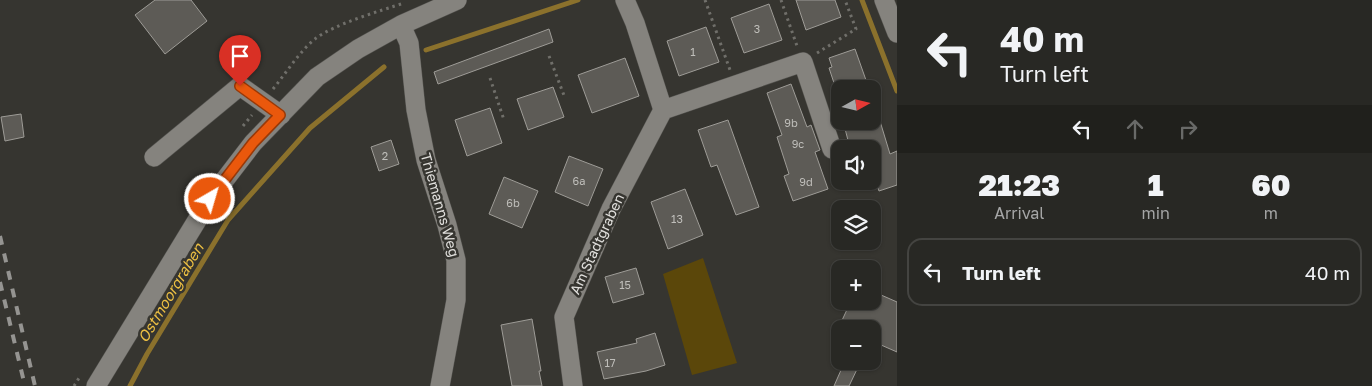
<!DOCTYPE html>
<meta charset="utf-8">
<style>
body{margin:0;font-family:"Golos Text",sans-serif;background:#30302c;color:#f1f3f6;height:100vh;display:flex;flex-direction:column;font-size:19px;white-space:nowrap}
*{box-sizing:border-box;margin:0}
p{font-size:16px;color:#a5a6a6}
.icon{flex:none;width:28px;height:28px;fill:none;stroke:currentColor;stroke-width:2;stroke-linecap:round;stroke-linejoin:round}
.map{position:relative;flex:1;overflow:hidden}
.side{display:flex;flex-direction:column;background:#282824;width:475px}
.side>*{flex:none}
.hud{background:#282824;color:#f1f3f6;overflow:hidden}
.needle{width:32px;rotate:82deg}
.controls{position:absolute;left:831px;top:80px;display:grid;gap:10px}
.controls a{display:grid;place-items:center;width:50px;height:50px;border-radius:10px;background:#282824;box-shadow:0 1px 4px #0004,0 0 0 1px #444441;font-size:25px}
.pin{position:absolute;display:grid;place-items:center;width:42px;height:42px;color:#fff;margin:-51px -21px;border-radius:50% 50% 50% 0;rotate:-45deg;box-shadow:0 0 5px #0007}
.pin .icon{rotate:45deg}
.me{position:absolute;width:55px;margin:-28px;rotate:38deg;stroke-linejoin:round;filter:drop-shadow(0 0 4px #0008)}
.turn{display:flex;align-items:center;gap:18px;height:105px;padding:0 20px;font-size:22px}
.turn .icon{width:65px;height:65px;stroke-width:2.5}
.turn b{display:block;font-size:35px;line-height:42px}
.lanes{display:flex;align-items:center;height:48px;padding:0 20px;background:#0003;justify-content:center;gap:25px;direction:ltr}
.lanes .off{opacity:.35}
.eta{display:flex;justify-content:space-evenly;align-items:center;height:85px;text-align:center}
.eta b{font-size:30px;font-weight:800;line-height:35px}
ul{padding:0;list-style:none}
li{display:flex;align-items:center;gap:15px;height:68px;margin:0 10px 8px;padding:0 10px;border:2px solid #444441;border-radius:15px}
li div{flex:1}
li b{display:block;font-size:19px}
li em{font-style:normal}
main{display:flex;flex:1;min-height:0}
.map>svg:first-child{display:block}
</style>
<main>
<div class="map">
<svg width="897" height="386" viewBox="0 0 897 386">
<rect width="100%" height="100%" fill="#363530"/>
<path fill="#5b470a" d="M 703,258 L 737,363 L 692,375 L 663,274 Z"/>
<g fill="none" stroke-linecap="round" stroke-linejoin="round">
<path stroke="#8b712c" stroke-width="5" d="M 862,0 L 897,91
M 426,50 L 578,0
M 130,386 L 147,354 L 228,220 L 310,128 L 384,67"/>
</g>
<path fill="#5d5b56" stroke="#9e9c97" d="M 155,0 L 191,0 L 207,21 L 165,54 L 135,15 Z
M 796,0 L 835,0 L 841,17 L 806,30 Z
M 769,4 L 782,40 L 744,53 L 731,18 Z
M 706,27 L 719,62 L 679,76 L 667,41 Z
M 549,29 L 553,42 L 438,84 L 434,72 Z
M 855,49 L 867,83 L 850,89 L 836,89 L 829,68 L 832,67 L 829,58 Z
M 625,58 L 639,96 L 592,113 L 578,75 Z
M 791,84 L 807,127 L 811,125 L 820,150 L 815,152 L 828,189 L 793,201 L 784,176 L 789,174 L 777,137 L 782,135 L 767,93 Z
M 553,87 L 564,117 L 528,130 L 517,99 Z
M 490,108 L 502,143 L 467,156 L 455,120 Z
M 876,108 L 890,154 L 897,151 L 897,185 L 879,191 L 872,173 L 872,141 L 850,148 L 843,121 L 872,121 L 872,109 Z
M 21,114 L 24,137 L 5,141 L 1,117 Z
M 728,120 L 759,207 L 736,215 L 717,165 L 711,167 L 698,130 Z
M 391,140 L 399,164 L 379,171 L 371,147 Z
M 569,156 L 603,169 L 588,206 L 555,192 Z
M 504,177 L 538,191 L 522,228 L 489,214 Z
M 685,189 L 703,235 L 668,249 L 651,202 Z
M 636,268 L 644,294 L 613,303 L 605,277 Z
M 872,291 L 897,302 L 897,352 L 872,341 L 872,329 L 838,329 L 851,301 L 872,301 Z
M 532,319 L 541,371 L 539,371 L 542,386 L 512,386 L 501,325 Z
M 655,333 L 665,365 L 646,371 L 604,379 L 597,352 L 637,343 L 636,339 Z
M 845,361 L 861,361 L 849,386 L 834,386 Z"/>
<g fill="none" stroke-linecap="round" stroke-linejoin="round">
<g stroke="#54534f" stroke-width="20">
<path id="minor" d="M 884,0 L 897,33
M 401,25 L 409,43 L 416,110 L 426,160 L 447,225 L 456,260 L 456,300 L 440,386
M 663,110 L 803,62 L 832,149
M 154,157 L 240,86 L 281,115
M 96,386 L 210,199 L 253,143 L 317,77 L 358,49 L 401,25 L 457,0
M 573,386 L 564,317 L 611,209 L 663,110 L 635,23 L 625,0"/>
</g>
<path stroke="#706f6a" stroke-width="3" stroke-dasharray="2.5 4" stroke-linecap="butt" d="M 705,0 L 730,70
M 781,0 L 797,46
M 817,53 L 856,29 L 845,0
M 549,56 L 565,98
M 490,78 L 504,120
M 273,89 C 287,72 298,53 315,39 C 334,24 380,11 404,3
M 243,126 L 252,115
M 74,386 L 79,378"/>
<use href="#minor" stroke="#85837e" stroke-width="19"/>
<path stroke="#959491" stroke-width="4" stroke-dasharray="9 9" stroke-linecap="butt" d="M 0,236 L 35,386
M 0,282 L 25,386"/>
</g>
<g fill="none" stroke-linecap="round" stroke-linejoin="round">
<g stroke="#983908" stroke-width="12">
<path id="route" d="M 210,199 L 253,143 L 280,115 L 240,86"/>
</g>
<use href="#route" stroke="#ea580c" stroke-width="9"/>
</g>
<g text-anchor="middle" stroke-width="5" stroke-linejoin="round" paint-order="stroke">
<g font-size="11" fill="#bfbeba">
<text x="757" y="33">3</text>
<text x="693" y="56">1</text>
<text x="791" y="127">9b</text>
<text x="798" y="148">9c</text>
<text x="385" y="160">2</text>
<text x="579" y="185">6a</text>
<text x="806" y="186">9d</text>
<text x="513" y="207">6b</text>
<text x="677" y="223">13</text>
<text x="625" y="289">15</text>
<text x="610" y="367">17</text>
</g>
<g font-size="14" fill="#e0dfdc" stroke="#363530">
<text transform="translate(440 205) rotate(74)" y="5">Thiemanns Weg</text>
<text transform="translate(597 244) rotate(-65)" y="5">Am Stadtgraben</text>
</g>
<g font-size="15" font-style="italic" fill="#ecbf43" stroke="#363530">
<text transform="translate(171 293) rotate(-59)" y="5">Ostmoorgraben</text>
</g>
</g>
</svg>
<div class="controls">
<a><svg class="needle" viewBox="-14 -14 28 28"><path d="M0-13l5 13h-10z" fill="#e53935"/><path d="M0 13l5-13h-10z" fill="#a5a6a6"/></svg></a>
<a><svg class="icon" aria-label="sound" viewBox="0 0 24 24"><path d="M4 9h4l5-4v14l-5-4H4zM17 9q2 3 0 6"/></svg></a>
<a><svg class="icon" aria-label="layers" viewBox="0 0 24 24"><path d="M12 4l9 5-9 5-9-5zM3 14l9 5 9-5"/></svg></a>
<a>+</a>
<a>−</a>
</div>
<div class="pin" style="left:240px;top:86px;background:#d93025"><svg class="icon" aria-label="arrive" viewBox="0 0 24 24"><path d="M6 21V4h12l-3 4 3 4H6"/></svg></div>
<svg class="me" style="left:210px;top:199px" viewBox="-20 -20 40 40"><circle r="17" fill="#ea580c" stroke="#fff" stroke-width="3"/><path d="M0-11L8 9 0 5-8 9z" fill="#fff"/></svg>
</div>
<section class="side">
<div class="hud">
<div class="turn"><svg class="icon" aria-label="left" viewBox="0 0 24 24"><path d="M17 20v-9H6M10 6l-5 5 5 5"/></svg><div><b>40 m</b>Turn left</div></div>
<div class="lanes"><svg class="icon" aria-label="left" viewBox="0 0 24 24"><path d="M17 20v-9H6M10 6l-5 5 5 5"/></svg><svg class="icon off" aria-label="ahead" viewBox="0 0 24 24"><path d="M12 20V5M6 11l6-6 6 6"/></svg><svg class="icon off" aria-label="right" viewBox="0 0 24 24"><path d="M7 20v-9h11M14 6l5 5-5 5"/></svg></div>
</div>
<div class="eta">
<div><b>21:23</b><p>Arrival</p></div>
<div><b>1</b><p>min</p></div>
<div><b>60</b><p>m</p></div>
</div>
<ul>
<li><svg class="icon" aria-label="left" viewBox="0 0 24 24"><path d="M17 20v-9H6M10 6l-5 5 5 5"/></svg><div><b>Turn left</b></div><em>40 m</em></li>
</ul>
</section>
</main>
